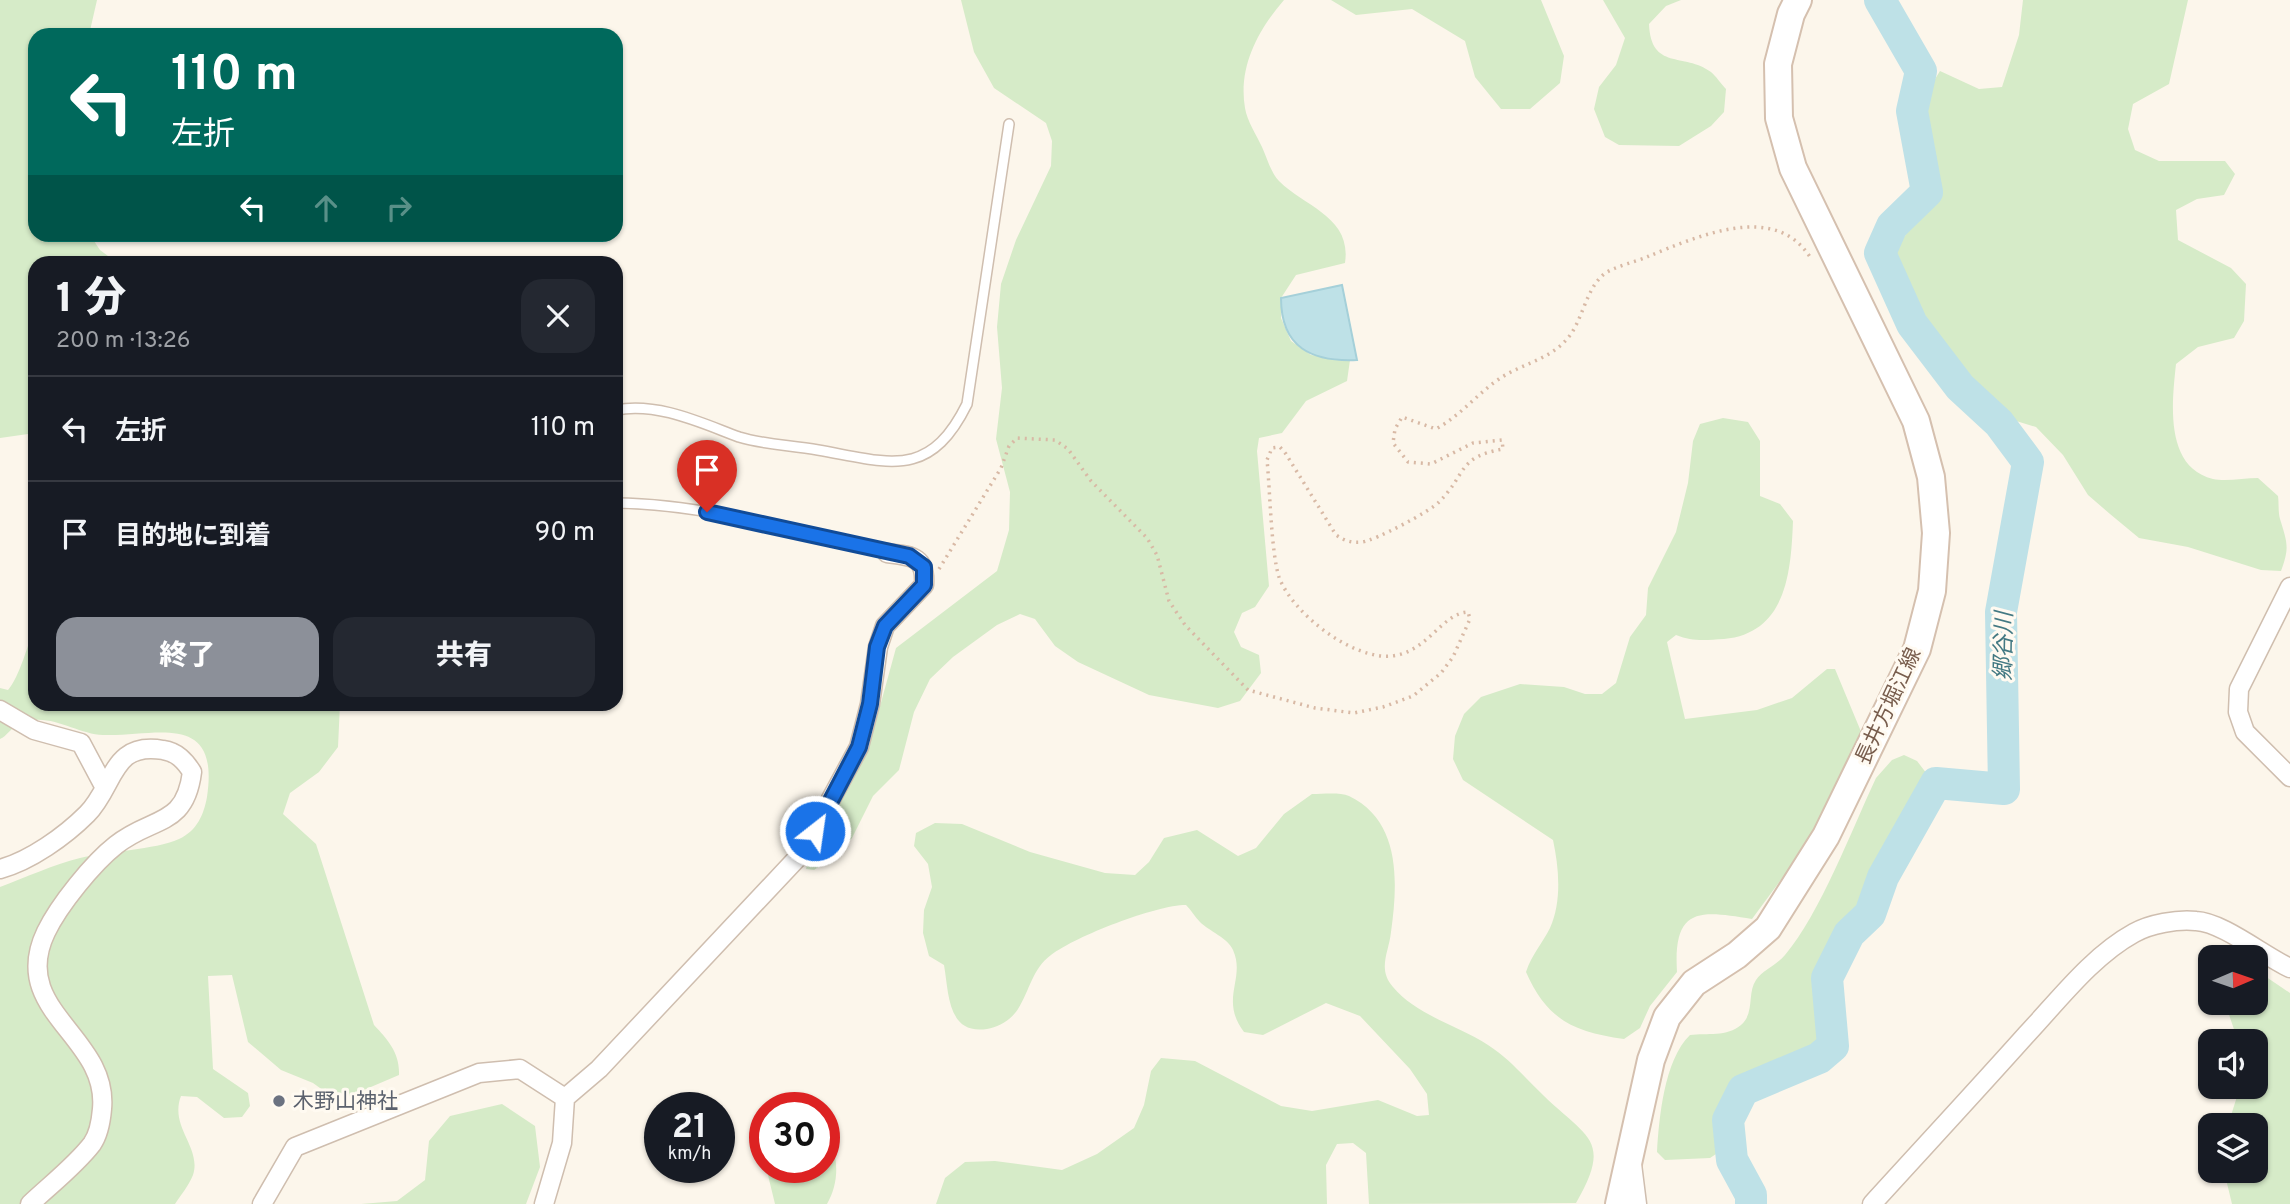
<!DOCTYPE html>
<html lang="ja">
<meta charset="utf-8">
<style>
body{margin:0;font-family:Overpass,"Noto Sans JP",sans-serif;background:#242831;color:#f1f3f6;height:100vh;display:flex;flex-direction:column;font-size:26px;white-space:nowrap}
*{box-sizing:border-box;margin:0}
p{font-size:23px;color:#9ea1a6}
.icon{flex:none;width:38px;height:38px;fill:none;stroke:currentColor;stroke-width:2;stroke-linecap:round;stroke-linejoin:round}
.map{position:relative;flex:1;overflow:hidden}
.side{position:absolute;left:28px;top:256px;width:595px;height:455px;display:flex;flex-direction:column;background:#171b24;border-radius:21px;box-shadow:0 2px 5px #0004}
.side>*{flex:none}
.guide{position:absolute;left:28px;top:28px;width:595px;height:214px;border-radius:21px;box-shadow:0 2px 5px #0004;background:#00695c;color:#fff;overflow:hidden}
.needle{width:46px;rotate:88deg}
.controls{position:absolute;left:2198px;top:945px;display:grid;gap:14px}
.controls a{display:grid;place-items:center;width:70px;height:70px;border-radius:14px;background:#171b24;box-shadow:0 2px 5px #0004;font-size:35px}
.speed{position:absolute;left:644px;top:1092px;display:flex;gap:14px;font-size:35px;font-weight:700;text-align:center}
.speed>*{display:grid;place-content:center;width:91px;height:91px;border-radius:50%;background:#171b24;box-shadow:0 2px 5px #0004;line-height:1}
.speed small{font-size:18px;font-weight:400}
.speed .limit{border:10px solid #d22;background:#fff;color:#111}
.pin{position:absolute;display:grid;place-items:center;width:60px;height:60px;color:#fff;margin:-72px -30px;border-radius:50% 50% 50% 0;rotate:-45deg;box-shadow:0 0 7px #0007}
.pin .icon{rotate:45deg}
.me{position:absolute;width:77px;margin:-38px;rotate:30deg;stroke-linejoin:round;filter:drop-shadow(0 0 5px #0008)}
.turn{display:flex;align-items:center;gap:24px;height:147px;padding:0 28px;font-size:32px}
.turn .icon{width:91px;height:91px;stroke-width:2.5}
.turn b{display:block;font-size:49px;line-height:60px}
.lanes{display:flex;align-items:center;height:66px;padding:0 28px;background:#0003;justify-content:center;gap:35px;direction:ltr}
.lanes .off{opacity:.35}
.round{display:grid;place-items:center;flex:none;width:74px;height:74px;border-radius:21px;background:#242831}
.summary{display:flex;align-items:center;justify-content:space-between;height:119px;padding:0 28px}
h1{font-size:42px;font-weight:800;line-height:52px}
.cta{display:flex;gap:14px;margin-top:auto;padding:14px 28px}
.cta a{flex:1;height:80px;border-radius:21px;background:#8c9099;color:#fff;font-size:28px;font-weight:800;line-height:80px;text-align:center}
.cta a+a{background:#242831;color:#f1f3f6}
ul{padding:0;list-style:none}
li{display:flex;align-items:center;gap:21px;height:105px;padding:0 28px;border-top:2px solid #363941}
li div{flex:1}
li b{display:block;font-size:26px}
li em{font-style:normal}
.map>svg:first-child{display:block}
</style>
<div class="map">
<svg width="2290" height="1204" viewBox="0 0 2290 1204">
<rect width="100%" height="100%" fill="#fcf6eb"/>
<path fill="#d6ebc8" d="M 0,0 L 97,0 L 89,35 L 35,35 L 35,234 L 90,235 L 100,250 L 116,262 L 35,262 L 35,433 L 0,438 Z
M 961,0 L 1284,0 C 1258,30 1238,67 1245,108 C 1247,121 1257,136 1262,147 C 1267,158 1271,173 1279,181 C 1305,207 1352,217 1345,263 L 1296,275 L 1281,298 L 1281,318 L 1291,341 L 1311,355 L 1350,360 L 1347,381 L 1306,401 L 1282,433 L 1259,438 L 1257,451 L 1269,586 L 1255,607 L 1242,613 L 1234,632 L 1241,647 L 1259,655 L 1261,673 L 1240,701 L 1218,708 L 1149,695 L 1078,662 L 1055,646 L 1035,619 L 1020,614 L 997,625 L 953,657 L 930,679 L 914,712 L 899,770 L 873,796 L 852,838 L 840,852 L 814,870 L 806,869 L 811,849 L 868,750 L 896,648 L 997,571 L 1009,530 L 1010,492 L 996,439 L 1002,388 L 997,327 L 1001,284 L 1016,240 L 1051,166 L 1052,141 L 1046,123 L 994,88 L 974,52 Z
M 1331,0 L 1541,0 L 1564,56 L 1560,83 L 1530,109 L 1501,109 L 1475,77 L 1465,41 L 1412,9 L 1356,15 Z
M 1603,0 L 1681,0 L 1666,6 L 1649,24 C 1651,71 1684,52 1711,72 C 1716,76 1721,84 1726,89 L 1724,112 L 1711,126 L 1679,146 L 1619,145 L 1605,137 L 1594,109 L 1599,87 L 1616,65 L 1625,38 Z
M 2023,0 L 2188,0 L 2169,84 L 2133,104 L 2128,129 L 2135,150 L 2159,161 L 2225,161 L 2235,174 L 2224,195 L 2197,199 L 2176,210 L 2178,240 L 2231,268 L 2246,284 L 2244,321 L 2234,338 L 2198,347 L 2176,364 C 2172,402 2164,467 2213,479 C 2226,482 2244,478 2258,478 L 2278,496 C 2279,503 2278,512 2280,519 C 2287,542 2290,547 2281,571 L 2261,570 L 2188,547 L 2139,538 L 2110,514 L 2088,495 L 2063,455 L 2036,427 L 2013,420 L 1970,381 L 1920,321 L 1906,294 L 1895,247 L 1915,224 L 1937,189 L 1926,123 L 1927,92 L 1940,71 L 1979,89 L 2002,87 L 2019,35 Z
M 1723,418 L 1748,422 L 1760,441 L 1760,496 L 1780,504 L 1793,521 C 1791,571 1787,633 1724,639 C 1706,640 1693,642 1676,635 L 1667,642 L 1685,719 L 1757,710 L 1792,698 L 1827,669 L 1835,669 L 1862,734 L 1816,832 L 1752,919 C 1699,910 1673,907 1677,972 L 1650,1006 L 1640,1028 L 1624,1039 C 1574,1032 1547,1020 1526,972 C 1532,954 1542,944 1550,928 C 1562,901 1559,868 1553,840 L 1463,780 L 1453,759 L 1455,736 L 1464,714 L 1481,697 L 1520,684 L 1564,687 L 1585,694 L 1602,694 L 1616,683 L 1630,637 L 1646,615 L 1648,588 L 1676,532 L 1688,483 L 1693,441 L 1700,424 Z
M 35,625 L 35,704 L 340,704 L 338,747 L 319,772 L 290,793 L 283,814 L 316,844 L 374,1025 C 388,1040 400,1053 399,1075 L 338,1101 L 313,1083 L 281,1070 L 248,1042 L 232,975 L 208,976 L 213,1069 L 248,1093 L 250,1106 L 242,1117 L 224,1118 L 197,1097 L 181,1096 C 169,1127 202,1147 193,1175 C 189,1185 181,1195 175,1204 L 0,1204 L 0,887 C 26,877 53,865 80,858 C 109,851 154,850 179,839 C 197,831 204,814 207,797 C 220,710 155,737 103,735 C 75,734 45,708 16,726 C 10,729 7,736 0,739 L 0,688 L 8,690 C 19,678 29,642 35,625 Z
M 1904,755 L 1917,761 L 1927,774 L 1927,789 L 1880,877 L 1867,912 L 1847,932 L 1824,978 L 1830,1044 C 1792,1074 1740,1064 1725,1120 C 1722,1130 1723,1141 1719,1152 L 1710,1158 L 1665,1160 L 1657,1152 C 1659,1119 1664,1060 1690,1035 C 1707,1033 1727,1037 1741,1025 C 1755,1013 1747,993 1756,980 C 1763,970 1777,965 1785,955 C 1820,914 1852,829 1876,778 L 1892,760 Z
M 1312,794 C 1323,794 1340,792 1349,796 C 1401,821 1398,882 1391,932 C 1389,952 1377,969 1393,987 C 1416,1015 1459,1026 1488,1045 C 1510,1059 1525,1078 1543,1095 C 1587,1138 1613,1139 1576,1203 L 1369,1204 L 1366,1153 L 1353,1143 L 1337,1144 L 1326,1165 L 1327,1204 L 936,1204 L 945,1178 L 965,1162 L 995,1161 L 1062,1170 L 1097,1154 L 1134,1128 L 1144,1105 L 1151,1071 L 1161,1058 L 1195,1061 L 1281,1106 L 1312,1111 L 1378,1100 L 1417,1116 L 1429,1115 L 1427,1094 L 1410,1069 L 1360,1016 L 1326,1003 L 1263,1035 L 1244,1032 C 1219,999 1246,979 1233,950 C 1228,938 1209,931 1200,922 C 1195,917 1191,910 1186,905 C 1156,905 1076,936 1051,955 C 1032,969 1030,990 1018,1009 C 1011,1020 999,1027 987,1029 C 947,1035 949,993 944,965 L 929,956 L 923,933 L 924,910 L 932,887 L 928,864 L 914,846 L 916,833 L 935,823 L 962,824 L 1030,852 L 1105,873 L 1135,875 L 1149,862 L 1164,838 L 1197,830 L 1238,856 L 1256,848 L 1284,814 Z
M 2256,970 L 2290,993 L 2290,1204 L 2232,1204 L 2224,1171 L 2256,1171 L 2256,1125 L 2228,1125 L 2240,1087 L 2256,1087 L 2256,1041 L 2238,1041 L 2225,1003 L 2256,1003 Z
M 502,1104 L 535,1126 L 540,1167 L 526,1204 L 361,1204 L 397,1201 L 425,1180 L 429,1141 L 450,1116 Z
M 824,1140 L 831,1142 C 839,1163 838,1185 827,1204 L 775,1204 L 766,1167 L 824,1167 Z"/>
<path fill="#bee1e7" stroke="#a5d0d9" stroke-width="2" d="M 1342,285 L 1357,360 C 1312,362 1281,348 1281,298 Z"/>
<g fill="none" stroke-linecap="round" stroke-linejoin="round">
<path stroke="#bee1e7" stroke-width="32" d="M 1751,1204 L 1751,1195 L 1732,1160 L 1728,1120 L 1743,1090 L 1819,1058 L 1833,1046 L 1827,978 L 1849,934 L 1870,914 L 1883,877 L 1936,783 L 2004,789 L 2001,612 L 2028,462 L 1999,423 L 1960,387 L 1912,324 L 1880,253 L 1892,226 L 1927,192 L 1912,111 L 1921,71 L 1880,0"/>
<g stroke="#cfbeaf" stroke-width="12">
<path id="lane" d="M 616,410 C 658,402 701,423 739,437 C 765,445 792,445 818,450 C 888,462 929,481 967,404 L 1009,124
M 616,503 C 708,504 798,532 887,553"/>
</g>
<g stroke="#cfbeaf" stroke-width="21">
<path id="street" d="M 2290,587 L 2239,689 L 2238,712 L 2245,732 L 2290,777
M 0,710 L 34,730 L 81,743 L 105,788
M 0,869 C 30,861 65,836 87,814 C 115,786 111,741 163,750 C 177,752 185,761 192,772 C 185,828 152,816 116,845 C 93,863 59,905 46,932 C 8,1011 109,1036 102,1109 C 101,1121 99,1134 92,1144 C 75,1166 50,1185 30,1204
M 1632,1164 L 1637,1204
M 262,1204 L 295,1147 L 479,1073 L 520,1069 L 565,1098
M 544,1204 L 562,1143 L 565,1098 L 599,1069 L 802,853 L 859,747 L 870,704 L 878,647 L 885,626 L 924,585 C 926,556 912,556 887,553
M 1872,1204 C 1923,1148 1975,1092 2026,1035 C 2058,1001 2092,956 2134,933 C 2150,924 2177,919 2196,921 C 2222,922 2264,956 2290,968"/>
</g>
<g stroke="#d5c0af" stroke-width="30">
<path id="secondary" d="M 1619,1204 L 1651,1060 L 1667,1017 L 1694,983 L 1737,955 L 1768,928 L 1826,836 L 1917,649 L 1932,591 L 1936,533 L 1931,477 L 1916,421 L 1793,168 L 1779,118 L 1778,64 L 1791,14 L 1798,0"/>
</g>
<path stroke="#d8b9a5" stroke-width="3.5" stroke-dasharray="2 5" stroke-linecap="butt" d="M 939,569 L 1001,468 L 1009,446 L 1017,438 L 1055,440 L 1068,449 L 1091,481 L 1147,538 L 1157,555 L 1169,601 L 1185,625 L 1248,690 L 1315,708 L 1354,713 L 1383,707 L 1413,696 L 1441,673 L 1453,657 L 1470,619 L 1468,612 C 1442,613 1428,652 1392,656 C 1352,660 1292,613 1279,577 C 1271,552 1270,489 1267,460 L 1272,448 L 1280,447 L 1286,454 L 1336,535 C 1345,541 1351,543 1362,542 C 1374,541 1431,511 1439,502 C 1467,474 1457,457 1503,449 L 1502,440 L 1473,443 L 1431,464 L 1408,462 L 1393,443 L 1395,429 L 1402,417 L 1436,429 C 1460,416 1476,395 1499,379 C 1521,364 1549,360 1567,339 C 1583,321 1585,290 1604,274 C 1615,266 1636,262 1649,256 C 1697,237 1774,201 1810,257"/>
<use href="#lane" stroke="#fff" stroke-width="9"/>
<use href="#street" stroke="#fff" stroke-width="18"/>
<use href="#secondary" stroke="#fff" stroke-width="26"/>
</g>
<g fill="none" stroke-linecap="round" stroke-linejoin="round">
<g stroke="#114b97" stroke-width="18">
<path id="route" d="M 707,512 L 909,556 L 924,567 L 924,585 L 885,626 L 877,647 L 870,704 L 859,747 L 815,831"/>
</g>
<use href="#route" stroke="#1a73e8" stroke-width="12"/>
</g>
<circle fill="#6b7280" stroke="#fffaf1" stroke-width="2.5" cx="279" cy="1101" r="7"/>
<g text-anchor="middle" stroke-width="6" stroke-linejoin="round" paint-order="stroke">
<g font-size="21" fill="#785d4d" stroke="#fffaf1">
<text transform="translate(1888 706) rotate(-65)" y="7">長井方堀江線</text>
</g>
<g font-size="21" fill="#5b616d" stroke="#fffaf1" text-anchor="start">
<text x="293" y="1108">木野山神社</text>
</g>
<g font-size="23" font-style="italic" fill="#437983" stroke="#fffaf1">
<text transform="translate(2003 646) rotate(-89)" y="8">郷谷川</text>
</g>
</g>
</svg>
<div class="controls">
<a><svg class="needle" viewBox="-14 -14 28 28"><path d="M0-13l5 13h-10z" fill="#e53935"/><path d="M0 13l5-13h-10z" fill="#9ea1a6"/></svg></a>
<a><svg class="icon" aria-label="sound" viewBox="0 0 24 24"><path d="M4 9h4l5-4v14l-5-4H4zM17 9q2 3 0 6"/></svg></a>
<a><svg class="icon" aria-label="layers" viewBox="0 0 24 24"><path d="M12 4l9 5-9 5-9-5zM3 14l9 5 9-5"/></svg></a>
</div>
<div class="speed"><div>21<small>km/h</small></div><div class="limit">30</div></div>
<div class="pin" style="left:707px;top:512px;background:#d93025"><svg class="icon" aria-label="arrive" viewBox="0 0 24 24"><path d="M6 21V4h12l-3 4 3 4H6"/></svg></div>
<svg class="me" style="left:815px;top:831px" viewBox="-20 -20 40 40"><circle r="17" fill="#1a73e8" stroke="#fff" stroke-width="3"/><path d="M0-11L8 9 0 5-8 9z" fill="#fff"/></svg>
<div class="guide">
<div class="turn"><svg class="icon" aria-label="left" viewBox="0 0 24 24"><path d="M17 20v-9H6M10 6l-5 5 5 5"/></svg><div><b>110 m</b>左折</div></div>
<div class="lanes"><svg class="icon" aria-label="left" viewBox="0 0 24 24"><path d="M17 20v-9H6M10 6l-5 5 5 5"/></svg><svg class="icon off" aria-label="ahead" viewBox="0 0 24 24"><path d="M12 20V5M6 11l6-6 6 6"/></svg><svg class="icon off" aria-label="right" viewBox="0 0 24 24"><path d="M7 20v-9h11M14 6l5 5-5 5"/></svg></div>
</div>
<section class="side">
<div class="summary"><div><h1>1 分</h1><p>200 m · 13:26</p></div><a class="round"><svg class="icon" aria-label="close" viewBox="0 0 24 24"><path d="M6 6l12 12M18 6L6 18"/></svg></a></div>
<ul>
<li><svg class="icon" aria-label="left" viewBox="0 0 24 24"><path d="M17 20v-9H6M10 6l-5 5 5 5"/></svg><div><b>左折</b></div><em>110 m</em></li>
<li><svg class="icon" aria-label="arrive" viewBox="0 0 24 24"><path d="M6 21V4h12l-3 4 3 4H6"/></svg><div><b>目的地に到着</b></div><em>90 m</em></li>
</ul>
<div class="cta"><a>終了</a><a>共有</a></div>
</section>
</div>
